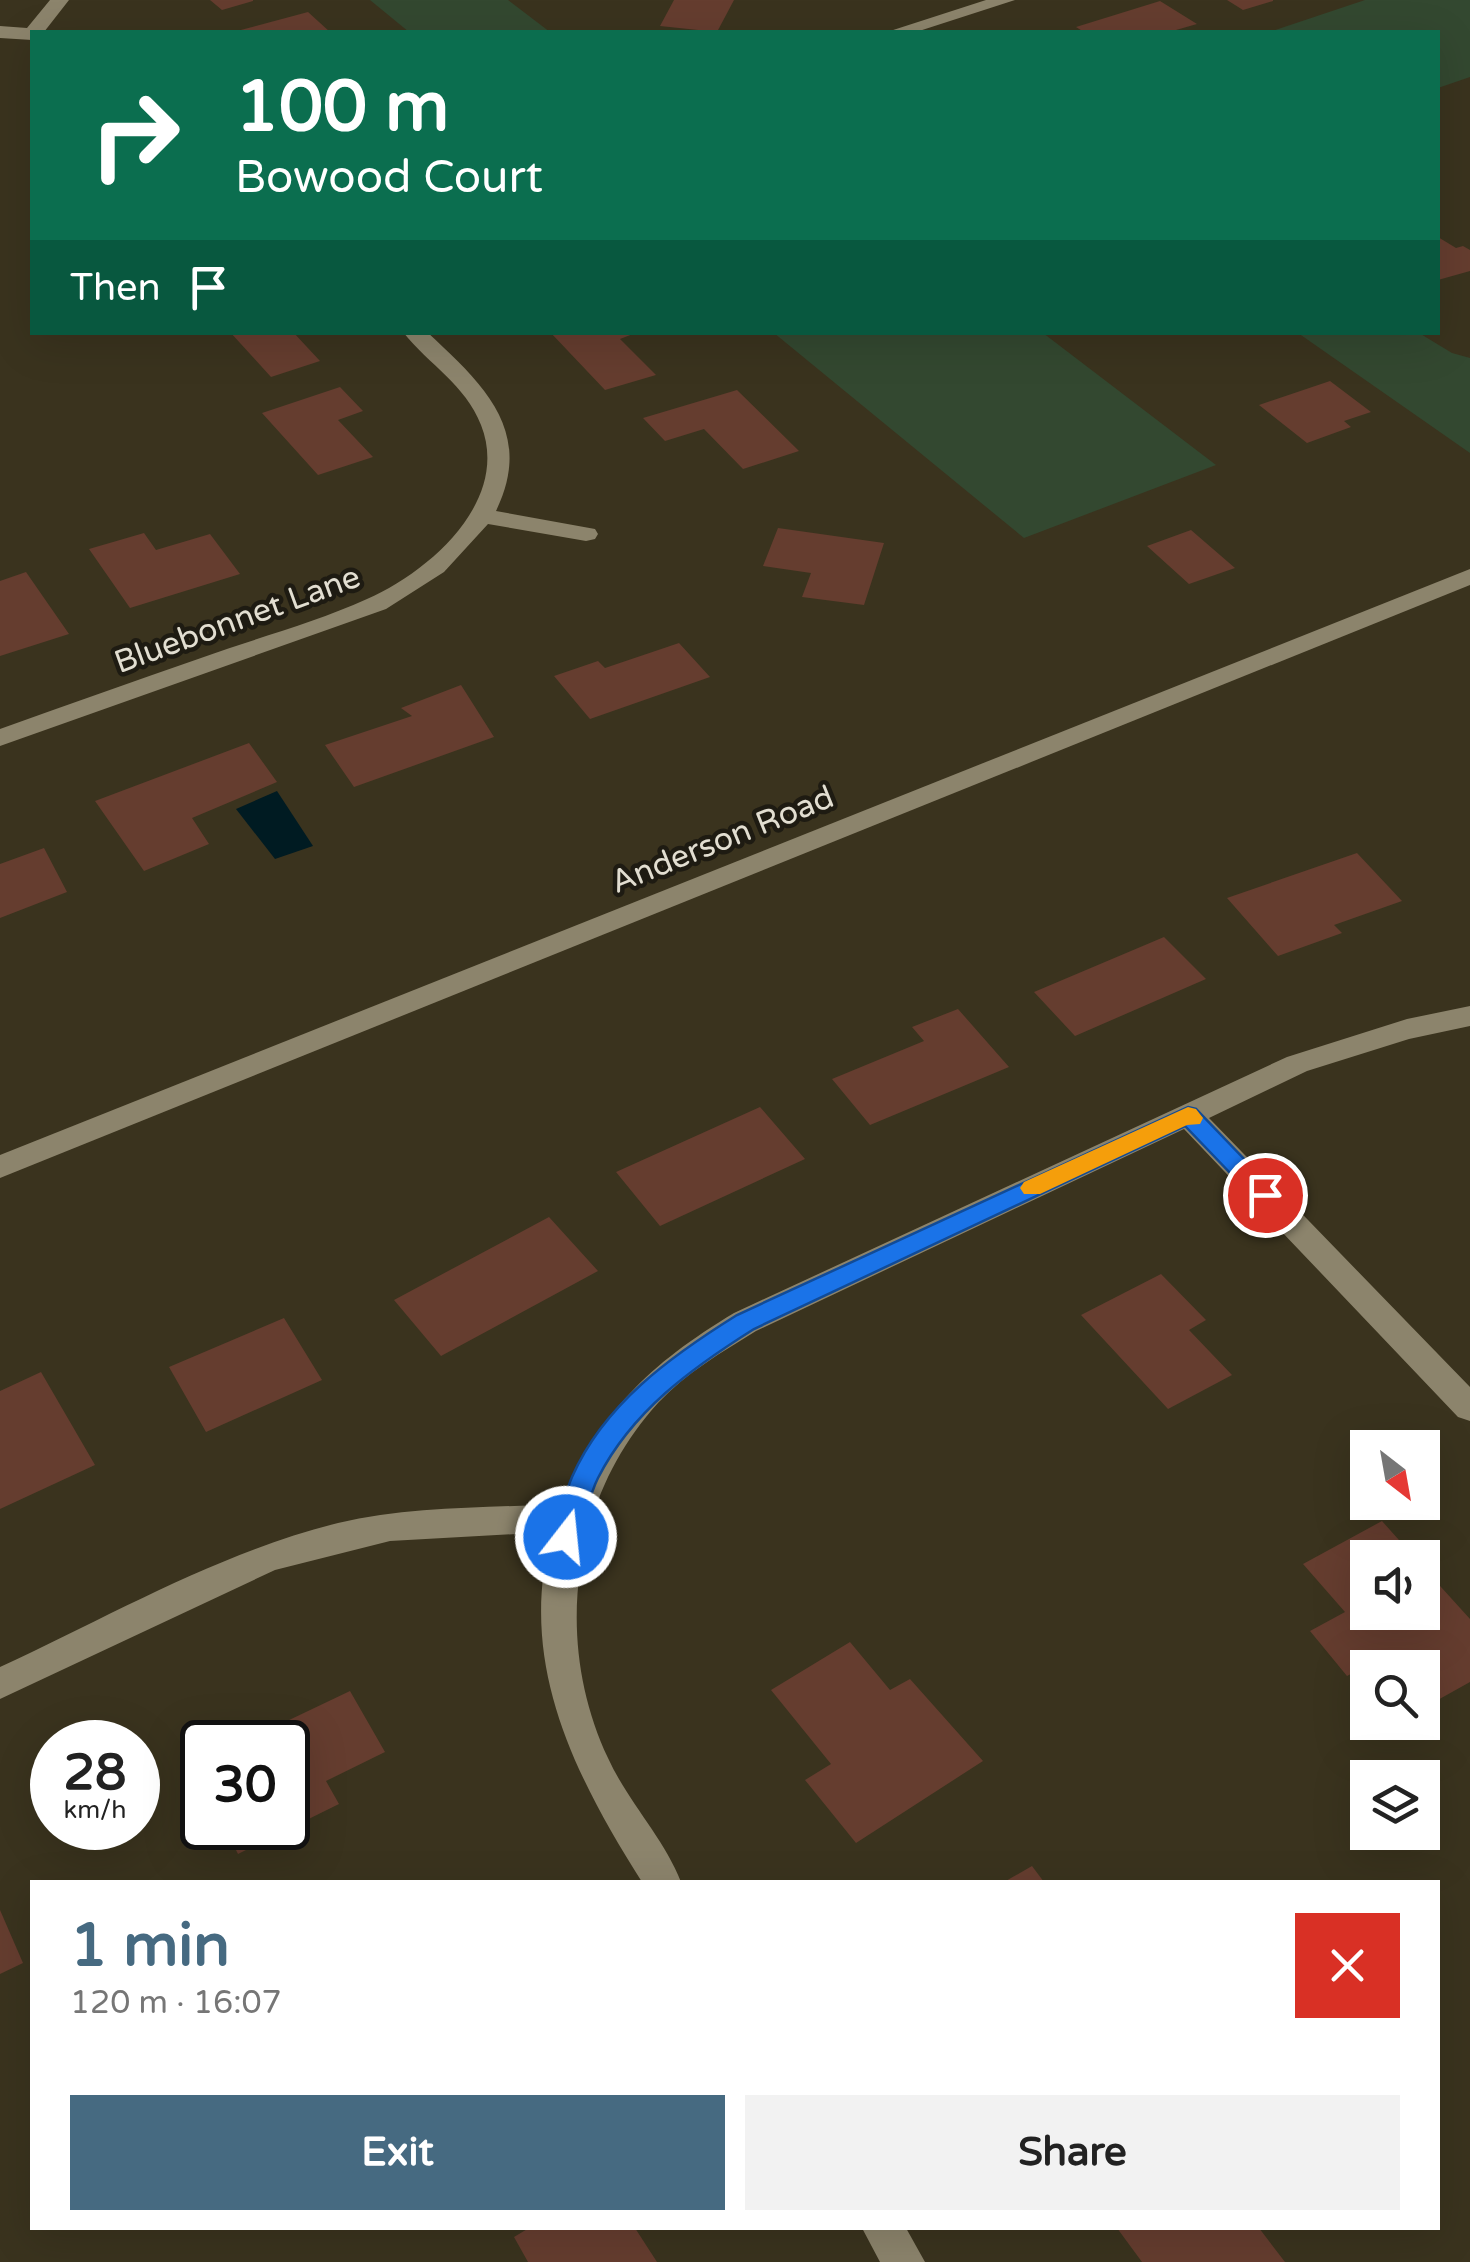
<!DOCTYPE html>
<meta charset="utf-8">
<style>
body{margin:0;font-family:"Varela Round",sans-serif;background:#f2f2f2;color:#222;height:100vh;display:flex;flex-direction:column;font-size:38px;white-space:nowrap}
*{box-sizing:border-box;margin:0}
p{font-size:32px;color:#767676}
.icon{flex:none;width:55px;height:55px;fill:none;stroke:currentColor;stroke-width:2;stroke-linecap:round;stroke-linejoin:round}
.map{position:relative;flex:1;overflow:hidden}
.panel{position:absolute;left:30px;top:1880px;width:1410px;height:350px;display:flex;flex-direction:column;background:#fff;border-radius:0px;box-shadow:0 10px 40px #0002}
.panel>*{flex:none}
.guide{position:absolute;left:30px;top:30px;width:1410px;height:305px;border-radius:0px;box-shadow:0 10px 40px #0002;background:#0b6e4f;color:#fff;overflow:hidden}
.needle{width:65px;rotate:149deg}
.tools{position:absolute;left:1350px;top:1430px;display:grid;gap:20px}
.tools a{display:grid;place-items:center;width:90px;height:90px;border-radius:0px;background:#fff;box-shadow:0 10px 40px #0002;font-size:50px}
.speed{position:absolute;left:30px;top:1720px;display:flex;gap:20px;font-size:50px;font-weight:700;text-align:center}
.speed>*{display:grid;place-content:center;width:130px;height:130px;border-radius:50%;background:#fff;box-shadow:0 10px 40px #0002;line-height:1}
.speed small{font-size:25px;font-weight:400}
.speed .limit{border:5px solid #111;border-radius:15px;background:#fff;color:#111}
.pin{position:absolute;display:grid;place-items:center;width:85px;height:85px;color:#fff;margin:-42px;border:5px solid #fff;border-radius:50%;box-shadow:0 2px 10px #0007}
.me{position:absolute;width:110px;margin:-55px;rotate:16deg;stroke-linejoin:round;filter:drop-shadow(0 0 8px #0008)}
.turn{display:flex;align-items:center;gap:35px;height:210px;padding:0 40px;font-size:45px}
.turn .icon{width:130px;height:130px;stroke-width:2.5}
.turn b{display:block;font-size:70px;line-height:85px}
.then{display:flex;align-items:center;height:95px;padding:0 40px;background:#0003;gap:20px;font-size:38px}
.round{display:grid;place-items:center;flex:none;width:105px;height:105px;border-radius:0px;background:#f2f2f2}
.headline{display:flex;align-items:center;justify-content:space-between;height:170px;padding:0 40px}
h1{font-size:60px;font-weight:800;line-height:75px;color:#466a81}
.button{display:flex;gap:20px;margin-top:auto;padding:20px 40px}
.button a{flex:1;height:115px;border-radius:0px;background:#466a81;color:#fff;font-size:40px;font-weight:800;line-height:115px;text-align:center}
.button a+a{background:#f2f2f2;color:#222}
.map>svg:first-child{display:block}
</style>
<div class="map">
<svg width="1470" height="2262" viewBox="0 0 1470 2262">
<rect width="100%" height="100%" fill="#3a331e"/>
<path fill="#334830" d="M 370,0 L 508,0 L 550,32 L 409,32 Z
M 1365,0 L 1470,0 L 1470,77 L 1438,88 L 1438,32 L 1269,32 Z
M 774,333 L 1043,333 L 1216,465 L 1024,538 Z
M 1298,333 L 1419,333 L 1452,353 L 1470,358 L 1470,453 Z"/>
<path fill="#001b22" d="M 277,791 L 313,846 L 275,859 L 236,809 Z"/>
<path fill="#653d2f" d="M 210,0 L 253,0 L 253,1 L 222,10 Z
M 674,0 L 734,0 L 717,32 L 660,26 Z
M 1227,0 L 1273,0 L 1273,1 L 1243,10 Z
M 1160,1 L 1197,24 L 1169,32 L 1084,32 L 1076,27 Z
M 308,12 L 330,32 L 237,32 L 237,31 Z
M 1438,237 L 1456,248 L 1463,246 L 1470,250 L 1470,271 L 1438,280 Z
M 230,332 L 293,332 L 320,361 L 271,377 Z
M 550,332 L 638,332 L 620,339 L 656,375 L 605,390 Z
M 1330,381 L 1371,412 L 1344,421 L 1351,427 L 1307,443 L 1259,405 Z
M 340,387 L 363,411 L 338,420 L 373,457 L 318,475 L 262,413 Z
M 737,390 L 799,451 L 743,469 L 704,429 L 665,441 L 643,418 Z
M 778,528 L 884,543 L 864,605 L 802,597 L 811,573 L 763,566 Z
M 1191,530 L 1235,568 L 1189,584 L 1147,546 Z
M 144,533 L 156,550 L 210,534 L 240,574 L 130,608 L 89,549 Z
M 26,572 L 69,634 L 0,656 L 0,581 Z
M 679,643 L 710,677 L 590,719 L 554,676 L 598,661 L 605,668 Z
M 461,685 L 494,737 L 354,787 L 325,745 L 412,716 L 401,708 Z
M 249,743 L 277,782 L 192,818 L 209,844 L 144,871 L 95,801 Z
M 44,848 L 67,892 L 0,918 L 0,864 Z
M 1357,853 L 1402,901 L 1334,925 L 1342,933 L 1278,956 L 1227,898 Z
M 1164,937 L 1206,979 L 1075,1036 L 1034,992 Z
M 958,1009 L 1009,1067 L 870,1125 L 832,1079 L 924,1041 L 912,1027 Z
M 760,1107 L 805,1159 L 660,1226 L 616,1172 Z
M 549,1217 L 598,1271 L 441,1356 L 394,1300 Z
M 1161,1274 L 1206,1320 L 1189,1330 L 1232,1375 L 1168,1409 L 1081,1315 Z
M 284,1318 L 322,1380 L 206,1432 L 169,1367 Z
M 41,1372 L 95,1465 L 0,1509 L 0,1391 Z
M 1382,1521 L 1415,1558 L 1368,1558 L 1368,1612 L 1422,1612 L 1422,1566 L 1470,1619 L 1470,1682 L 1427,1706 L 1422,1701 L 1422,1668 L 1393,1668 L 1383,1657 L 1347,1676 L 1310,1631 L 1345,1612 L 1303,1564 Z
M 850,1642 L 890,1690 L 910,1679 L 983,1761 L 856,1843 L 805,1780 L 831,1764 L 771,1690 Z
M 350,1691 L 385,1752 L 326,1781 L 339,1804 L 238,1854 L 225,1828 L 288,1828 L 288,1742 L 243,1742 Z
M 1032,1866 L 1044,1882 L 1004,1882 Z
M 0,1910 L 23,1963 L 0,1974 Z
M 529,2228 L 635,2228 L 657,2262 L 528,2262 L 514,2237 Z
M 1117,2228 L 1259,2228 L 1285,2262 L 1142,2262 Z"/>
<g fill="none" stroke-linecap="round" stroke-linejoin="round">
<path fill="#8c846c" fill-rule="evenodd" d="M 50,0 L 69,0 L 44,32 L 32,32 L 32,40 L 0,38 L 0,26 L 27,28 Z
M 986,0 L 1015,0 L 916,32 L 887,32 Z
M 403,332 L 427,332 C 483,384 535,431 496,511 L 595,529 L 598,534 L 595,539 L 586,541 L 488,524 L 444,572 L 386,609 L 0,746 L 0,729 C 67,705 134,681 201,658 C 256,638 314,623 367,599 C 429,572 511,501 481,425 C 465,384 429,365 403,332 Z
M 1470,1006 L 1470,1026 L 1409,1039 L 1307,1071 L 1209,1118 L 1470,1387 L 1470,1421 L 1458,1417 L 1184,1129 L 756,1331 C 722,1352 686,1373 658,1403 C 571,1498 553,1641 608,1758 C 628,1802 664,1838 681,1882 L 642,1882 C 575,1776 516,1662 552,1532 L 390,1541 L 275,1570 L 0,1699 L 0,1667 C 110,1616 220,1552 338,1523 C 410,1506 487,1508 560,1504 C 601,1411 648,1365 734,1313 L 1287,1057 L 1407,1019 Z
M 862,2228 L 906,2228 L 925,2262 L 880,2262 Z"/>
<path fill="#8c846c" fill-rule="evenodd" d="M 1470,569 L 1470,585 L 0,1178 L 0,1155 Z"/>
</g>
<path fill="#1a73e8" stroke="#114b97" stroke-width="2.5" d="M 1188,1107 L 1196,1109 L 1273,1189 L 1277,1195 L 1273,1201 L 1257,1201 L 1185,1126 L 754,1329 C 692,1368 632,1411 598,1478 C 587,1499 586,1524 575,1545 L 566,1548 L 557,1545 L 553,1537 C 559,1518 564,1496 572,1477 C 604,1404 671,1356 737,1315 Z"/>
<path fill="#f59e0b" d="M 1188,1107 L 1196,1109 L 1203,1118 L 1200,1124 L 1187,1125 L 1040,1194 L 1024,1194 L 1020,1188 L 1024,1182 Z"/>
<g text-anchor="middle" stroke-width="9" stroke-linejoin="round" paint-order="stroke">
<g font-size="32" fill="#e2ded1" stroke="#1e1b12">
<text transform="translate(237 619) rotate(-20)" y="11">Bluebonnet Lane</text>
<text transform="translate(722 839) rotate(-22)" y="11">Anderson Road</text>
</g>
</g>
</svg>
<div class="tools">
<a><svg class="needle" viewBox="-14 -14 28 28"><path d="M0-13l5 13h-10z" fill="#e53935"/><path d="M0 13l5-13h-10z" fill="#767676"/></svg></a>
<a><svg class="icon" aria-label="sound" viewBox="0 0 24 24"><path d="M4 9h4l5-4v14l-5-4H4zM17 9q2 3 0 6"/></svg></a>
<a><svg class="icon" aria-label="search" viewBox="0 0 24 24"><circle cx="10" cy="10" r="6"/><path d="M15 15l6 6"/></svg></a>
<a><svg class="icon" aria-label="layers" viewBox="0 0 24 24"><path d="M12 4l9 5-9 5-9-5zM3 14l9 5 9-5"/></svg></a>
</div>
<div class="speed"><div>28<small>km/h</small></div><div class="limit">30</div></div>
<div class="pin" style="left:1265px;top:1195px;background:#d93025"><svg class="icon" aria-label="arrive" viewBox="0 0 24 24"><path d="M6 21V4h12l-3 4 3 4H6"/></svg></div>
<svg class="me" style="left:566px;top:1537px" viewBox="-20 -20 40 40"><circle r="17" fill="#1a73e8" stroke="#fff" stroke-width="3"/><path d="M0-11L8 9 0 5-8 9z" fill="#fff"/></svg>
<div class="guide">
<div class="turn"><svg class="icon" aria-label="right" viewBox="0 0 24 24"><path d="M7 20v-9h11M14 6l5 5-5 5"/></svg><div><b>100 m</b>Bowood Court</div></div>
<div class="then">Then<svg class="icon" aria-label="arrive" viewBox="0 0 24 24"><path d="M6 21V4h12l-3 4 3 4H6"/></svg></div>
</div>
<section class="panel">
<div class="headline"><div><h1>1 min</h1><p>120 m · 16:07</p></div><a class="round" style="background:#d93025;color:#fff"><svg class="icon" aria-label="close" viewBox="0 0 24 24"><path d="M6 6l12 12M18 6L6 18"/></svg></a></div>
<div class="button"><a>Exit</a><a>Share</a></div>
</section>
</div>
